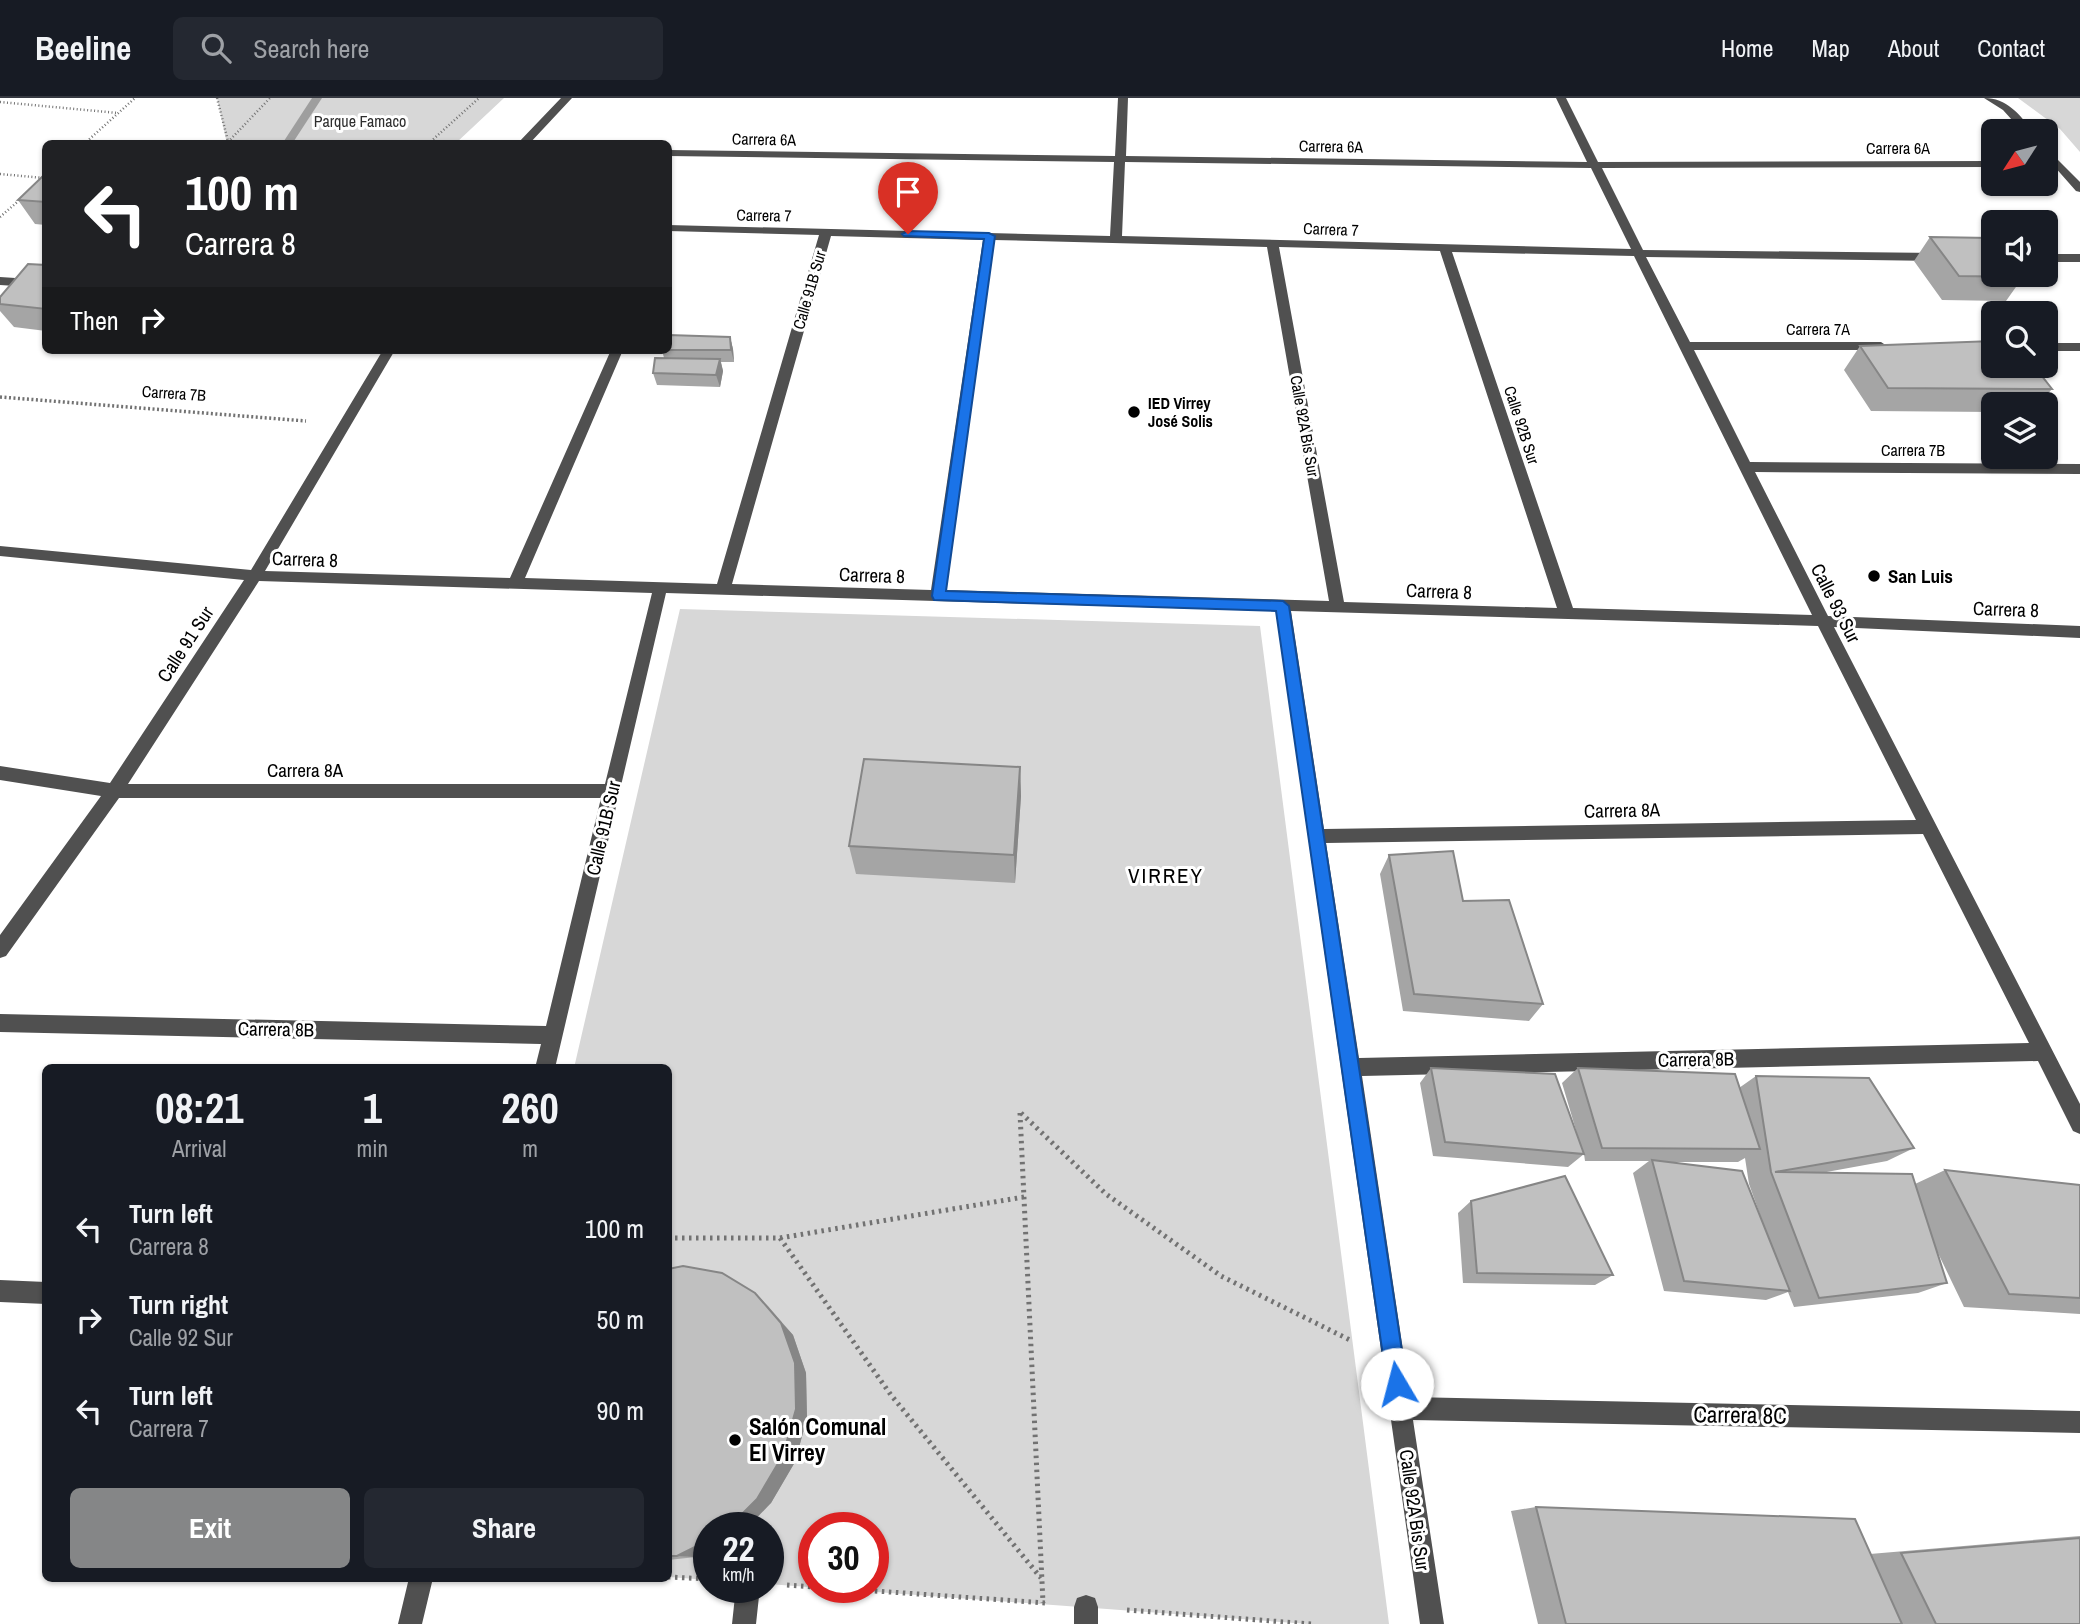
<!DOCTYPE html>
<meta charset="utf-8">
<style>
body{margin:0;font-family:"Archivo Narrow",sans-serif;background:#242831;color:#f1f3f6;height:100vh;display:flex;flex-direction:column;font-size:26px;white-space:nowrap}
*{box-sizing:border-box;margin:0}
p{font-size:23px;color:#9ea1a6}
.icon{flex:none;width:38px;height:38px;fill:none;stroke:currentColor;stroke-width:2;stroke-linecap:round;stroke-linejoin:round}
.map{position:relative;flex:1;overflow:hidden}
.panel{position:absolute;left:42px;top:966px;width:630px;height:518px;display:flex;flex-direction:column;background:#171b24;border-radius:10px;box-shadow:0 2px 5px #0004}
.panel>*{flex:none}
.hud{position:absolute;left:42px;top:42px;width:630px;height:214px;border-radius:10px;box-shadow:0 2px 5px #0004;background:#202124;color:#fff;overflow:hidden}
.needle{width:46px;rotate:234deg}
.tools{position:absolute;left:1981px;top:21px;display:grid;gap:14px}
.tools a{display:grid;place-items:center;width:77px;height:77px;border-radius:10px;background:#171b24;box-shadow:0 2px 5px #0004;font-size:35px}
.speed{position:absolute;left:693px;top:1414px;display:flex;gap:14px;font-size:35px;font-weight:700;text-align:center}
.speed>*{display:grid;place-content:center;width:91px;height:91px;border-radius:50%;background:#171b24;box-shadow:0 2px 5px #0004;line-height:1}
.speed small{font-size:18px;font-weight:400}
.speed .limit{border:10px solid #d22;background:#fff;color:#111}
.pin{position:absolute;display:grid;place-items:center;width:60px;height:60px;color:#fff;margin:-72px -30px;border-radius:50% 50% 50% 0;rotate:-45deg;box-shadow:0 0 7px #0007}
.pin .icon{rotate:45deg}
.me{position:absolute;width:77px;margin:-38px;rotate:352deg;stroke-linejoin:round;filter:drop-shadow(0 0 5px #0008)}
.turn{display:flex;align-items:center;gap:24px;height:147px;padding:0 28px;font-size:32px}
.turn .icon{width:91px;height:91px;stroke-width:2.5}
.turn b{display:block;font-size:49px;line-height:60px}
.then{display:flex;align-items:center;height:66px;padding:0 28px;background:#0003;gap:14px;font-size:26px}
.eta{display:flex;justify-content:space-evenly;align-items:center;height:119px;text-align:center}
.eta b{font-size:42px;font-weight:700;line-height:49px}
.action{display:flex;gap:14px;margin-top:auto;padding:14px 28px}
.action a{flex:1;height:80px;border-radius:10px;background:#858687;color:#fff;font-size:28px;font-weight:700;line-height:80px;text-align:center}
.action a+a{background:#242831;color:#f1f3f6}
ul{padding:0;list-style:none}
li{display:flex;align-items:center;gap:21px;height:91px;padding:0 28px}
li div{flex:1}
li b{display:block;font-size:26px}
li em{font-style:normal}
header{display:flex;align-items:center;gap:42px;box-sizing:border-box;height:98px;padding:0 35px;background:#171b24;border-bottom:2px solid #363941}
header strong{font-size:33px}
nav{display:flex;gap:38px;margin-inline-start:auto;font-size:24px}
.search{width:490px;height:63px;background:#242831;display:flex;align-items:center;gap:18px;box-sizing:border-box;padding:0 24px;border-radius:10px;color:#9ea1a6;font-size:26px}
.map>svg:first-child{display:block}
</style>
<header>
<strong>Beeline</strong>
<div class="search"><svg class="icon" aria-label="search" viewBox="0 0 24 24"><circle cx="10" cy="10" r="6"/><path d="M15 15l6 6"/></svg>Search here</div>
<nav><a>Home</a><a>Map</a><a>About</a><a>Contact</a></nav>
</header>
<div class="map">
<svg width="2080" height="1526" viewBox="0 0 2080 1526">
<rect width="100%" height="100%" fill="#fff"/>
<path fill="#d7d7d7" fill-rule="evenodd" d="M 217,0 L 504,0 L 456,45 L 227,46 Z
M 2018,0 L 2080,0 L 2080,54 L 2060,31 Z
M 680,511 L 1260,528 L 1389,1526 L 1308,1526 L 768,1486 L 768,1430 L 709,1430 L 709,1482 L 669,1479 L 668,970 L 574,970 ZM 814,1430 L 873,1430 L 873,1489 L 814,1489 Z"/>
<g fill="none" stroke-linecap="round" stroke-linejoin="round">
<path fill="#9e9e9e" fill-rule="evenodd" d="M 312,0 L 322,0 L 292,46 L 282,46 Z"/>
<path stroke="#727272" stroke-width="2.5" stroke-dasharray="1 2.5" stroke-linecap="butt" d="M 217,0 L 228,43
M 0,4 L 118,15
M 228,44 L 270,0
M 84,46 L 135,0
M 428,46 L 479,0
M 0,76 L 44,80
M 0,119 L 23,99"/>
<path stroke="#727272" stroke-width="3.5" stroke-dasharray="2 2.5" stroke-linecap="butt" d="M 0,299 L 306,323"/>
<path stroke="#727272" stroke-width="5" stroke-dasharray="2.5 4.5" stroke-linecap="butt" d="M 1020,1015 L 1043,1505
M 1021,1015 L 1106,1096 L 1221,1178 L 1352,1243
M 668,1140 L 780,1140 L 1024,1099
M 780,1140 L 891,1297 L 1041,1480
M 668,1479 L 709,1481
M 787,1487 L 814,1489
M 819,1489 L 1045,1505
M 1127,1512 L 1311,1526"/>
<path fill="#505050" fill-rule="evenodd" d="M 561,0 L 572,0 L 529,46 L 517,46 Z
M 1118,0 L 1128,0 L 1126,58 L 1587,64 L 1556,0 L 1566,0 L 1598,64 L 1993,63 L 1993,69 L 1602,70 L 1643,152 L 1939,155 L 1945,159 L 1939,163 L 1646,159 L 1690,244 L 1881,244 L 1887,248 L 1881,252 L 1694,252 L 1750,364 L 2080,366 L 2080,376 L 1755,374 L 1828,518 L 2080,528 L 2080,540 L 1834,529 L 2080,1006 L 2080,1036 L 2073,1033 L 2038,963 L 1362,978 L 1410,1299 L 2080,1313 L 2080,1335 L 1413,1322 L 1444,1526 L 1420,1526 L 1276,513 L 666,495 L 555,970 L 535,970 L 541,946 L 0,934 L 0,916 L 546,928 L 601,700 L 119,700 L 6,858 L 0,860 L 0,837 L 101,698 L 0,682 L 0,668 L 110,685 L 244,482 L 0,458 L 0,448 L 251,472 L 383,252 L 395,252 L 265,473 L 510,480 L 611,252 L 623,252 L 525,480 L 717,486 L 819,137 L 668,133 L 668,127 L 1110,138 L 1114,64 L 668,58 L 668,52 L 1115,58 ZM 1125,64 L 1591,70 L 1631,151 L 1122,138 ZM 831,138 L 983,142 L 931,492 L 732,486 ZM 994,142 L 1267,149 L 1329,503 L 946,492 ZM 1279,149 L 1440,153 L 1557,510 L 1344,504 ZM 1452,154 L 1634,158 L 1812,517 L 1573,510 ZM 259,483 L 652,495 L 605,686 L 128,686 ZM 1291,513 L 1818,528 L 1916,722 L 1324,731 ZM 1923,736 L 2029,945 L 1359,960 L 1326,745 Z
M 1984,0 C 2007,0 2019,16 2033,33 L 2022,33 L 2003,12 Z
M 2046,50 L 2080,84 L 2080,94 L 2076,93 L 2046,59 Z
M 2046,156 L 2080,156 L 2080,164 L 2046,164 Z
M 0,179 L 46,182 L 46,190 L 0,187 Z
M 2046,245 L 2080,245 L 2080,253 L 2046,253 Z
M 0,1182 L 46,1184 L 46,1206 L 0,1204 Z
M 409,1480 L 433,1480 L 422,1526 L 398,1526 Z
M 736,1489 L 760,1489 L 756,1526 L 732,1526 Z
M 1086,1497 L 1095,1500 L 1098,1509 L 1098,1526 L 1074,1526 L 1074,1509 L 1077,1500 Z"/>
</g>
<path fill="#a5a5a5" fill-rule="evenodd" d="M 46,75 L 46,127 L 35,126 L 18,102 Z
M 1930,139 L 2023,179 L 2006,203 L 1942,202 L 1914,163 Z
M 46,167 L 46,233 L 14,229 L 0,213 L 0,199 Z
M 730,239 L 733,251 L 734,264 L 721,264 L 723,273 L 720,289 L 657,287 L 653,275 L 664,260 L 662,252 Z
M 1860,248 L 2052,291 L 2039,306 L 1993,306 L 1993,314 L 1871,313 L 1844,272 Z
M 1020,669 L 1021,698 L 1015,785 L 856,776 L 849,748 Z
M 1389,757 L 1463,803 L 1543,906 L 1529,923 L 1403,913 L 1380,776 Z
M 1431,970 L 1578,1039 L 1562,985 L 1578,970 L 1739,990 L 1756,978 L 1914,1050 L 1887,1063 L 1821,1075 L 1915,1086 L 1945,1072 L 2080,1087 L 2080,1216 L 1964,1209 L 1937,1153 L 1947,1185 L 1918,1195 L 1794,1209 L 1788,1194 L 1766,1202 L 1664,1193 L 1633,1075 L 1649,1063 L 1585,1063 L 1584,1056 L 1568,1069 L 1433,1058 L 1420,985 ZM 1745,1060 L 1749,1086 L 1763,1125 L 1668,1064 L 1738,1064 Z
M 1471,1103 L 1613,1177 L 1595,1187 L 1463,1185 L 1458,1115 Z
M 668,1171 L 755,1195 L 768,1208 L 793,1237 L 806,1275 L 807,1320 L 795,1364 L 771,1405 L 696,1459 L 668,1462 Z
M 1536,1409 L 1870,1456 L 2080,1438 L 2080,1526 L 1538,1526 L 1511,1413 Z"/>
<path fill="#868686" d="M 730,239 L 733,251 L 734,264 L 731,252 Z
M 720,261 L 723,273 L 720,289 L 716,277 Z
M 1020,669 L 1021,698 L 1015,785 L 1014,757 Z
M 755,1195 L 793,1237 L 806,1275 L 807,1320 L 795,1364 L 771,1405 L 747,1430 L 728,1430 Z
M 709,1442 L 709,1453 L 696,1459 L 677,1458 Z"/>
<path fill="#c0c0c0" stroke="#868686" stroke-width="2" d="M 46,75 L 46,104 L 18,102 Z
M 1930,139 L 1991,140 L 1993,143 L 1993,177 L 2021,177 L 2023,179 L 1959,178 Z
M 28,166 L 46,167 L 46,211 L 0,206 L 0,199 Z
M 668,237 L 730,239 L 731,252 L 668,252 Z
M 1993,243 L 1993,268 L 2034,268 L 2052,291 L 1888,290 L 1860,248 Z
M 655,260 L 720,261 L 716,277 L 653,275 Z
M 864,661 L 1020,669 L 1014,757 L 849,748 Z
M 1453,753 L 1463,803 L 1509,802 L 1543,906 L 1414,896 L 1389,757 Z
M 1431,970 L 1555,976 L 1584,1056 L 1445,1044 Z
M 1578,970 L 1735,976 L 1760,1051 L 1602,1050 Z
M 1756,978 L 1869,980 L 1914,1050 L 1775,1074 L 1912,1076 L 1947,1185 L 1819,1200 L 1771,1074 Z
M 1652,1062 L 1742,1073 L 1790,1193 L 1684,1183 Z
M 1945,1072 L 2080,1087 L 2080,1200 L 2009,1196 Z
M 1565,1078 L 1613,1177 L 1477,1175 L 1471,1103 Z
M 683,1168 L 722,1175 L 755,1195 L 781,1225 L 795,1265 L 796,1311 L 783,1357 L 757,1401 L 728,1430 L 709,1430 L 709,1442 L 677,1458 L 668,1458 L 668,1171 Z
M 1536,1409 L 1855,1421 L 1902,1526 L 1566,1526 Z
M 2080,1440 L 2080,1526 L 1936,1526 L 1901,1455 Z"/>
<path fill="#1a73e8" stroke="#114b97" stroke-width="2" d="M 908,133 L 989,135 L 995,138 L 946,493 L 1283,503 L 1289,508 L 1407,1286 L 1404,1294 L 1397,1297 L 1390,1294 L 1387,1286 L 1276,513 L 934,502 L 932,498 L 984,141 L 904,138 L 902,136 Z"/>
<g fill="#000" stroke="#fff" stroke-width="2.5">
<circle cx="1134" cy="314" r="7"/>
<circle cx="1874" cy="478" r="7"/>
<circle cx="735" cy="1342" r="7"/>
</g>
<g text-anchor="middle" stroke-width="6" stroke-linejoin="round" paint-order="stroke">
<g font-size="16" fill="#2e2e2e" stroke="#fff">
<text x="360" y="29">Parque Famaco</text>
</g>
<g font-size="16" fill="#000" stroke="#fff">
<text transform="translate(764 41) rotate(1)" y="6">Carrera 6A</text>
<text transform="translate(1331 48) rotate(1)" y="6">Carrera 6A</text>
<text x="1898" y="56">Carrera 6A</text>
<text transform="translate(764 117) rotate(1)" y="6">Carrera 7</text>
<text transform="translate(1331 131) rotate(2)" y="6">Carrera 7</text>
<text transform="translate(809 192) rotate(-74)" y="6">Calle 91B Sur</text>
<text x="1818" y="237">Carrera 7A</text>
<text transform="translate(174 295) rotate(4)" y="6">Carrera 7B</text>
<text transform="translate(1522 327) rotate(72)" y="6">Calle 92B Sur</text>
<text transform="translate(1305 328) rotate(80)" y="6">Calle 92A Bis Sur</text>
<text x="1913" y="358">Carrera 7B</text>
</g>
<g font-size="16" font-weight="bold" fill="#000" stroke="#fff" text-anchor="start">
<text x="1148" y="311">IED Virrey<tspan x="1148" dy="18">José Solis</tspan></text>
</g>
<g font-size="19" fill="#000" stroke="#fff">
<text transform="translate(305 461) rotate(2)" y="7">Carrera 8</text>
<text transform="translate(872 477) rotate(2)" y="7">Carrera 8</text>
<text transform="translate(1439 493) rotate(2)" y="7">Carrera 8</text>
<text transform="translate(1836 505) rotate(63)" y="7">Calle 93 Sur</text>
<text transform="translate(2006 511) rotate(2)" y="7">Carrera 8</text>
<text transform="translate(185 546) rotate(-57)" y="7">Calle 91 Sur</text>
<text x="305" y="679">Carrera 8A</text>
<text transform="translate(1622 712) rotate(-1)" y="7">Carrera 8A</text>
<text transform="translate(603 730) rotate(-77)" y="7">Calle 91B Sur</text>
<text transform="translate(276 931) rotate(1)" y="7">Carrera 8B</text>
<text transform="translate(1696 961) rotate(-1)" y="7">Carrera 8B</text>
<text transform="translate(1415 1412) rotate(82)" y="7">Calle 92A Bis Sur</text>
</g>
<g font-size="19" font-weight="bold" fill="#000" stroke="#fff" text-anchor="start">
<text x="1888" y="485">San Luis</text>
</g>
<g font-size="21" letter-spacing="2" fill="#000" stroke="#fff">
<text x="1166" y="785">VIRREY</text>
</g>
<g font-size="23" fill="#000" stroke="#fff">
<text transform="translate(1740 1317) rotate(1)" y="8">Carrera 8C</text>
</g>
<g font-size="23" font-weight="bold" fill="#000" stroke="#fff" text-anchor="start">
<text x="749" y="1337">Salón Comunal<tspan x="749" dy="26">El Virrey</tspan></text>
</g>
</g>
</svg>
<div class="tools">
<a><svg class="needle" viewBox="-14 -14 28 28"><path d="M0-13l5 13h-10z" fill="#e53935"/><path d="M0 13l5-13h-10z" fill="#9ea1a6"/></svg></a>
<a><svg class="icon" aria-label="sound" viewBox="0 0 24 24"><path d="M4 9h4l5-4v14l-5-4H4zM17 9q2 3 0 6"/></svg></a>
<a><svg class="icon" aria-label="search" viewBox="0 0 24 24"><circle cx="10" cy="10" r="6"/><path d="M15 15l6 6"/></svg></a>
<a><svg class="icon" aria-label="layers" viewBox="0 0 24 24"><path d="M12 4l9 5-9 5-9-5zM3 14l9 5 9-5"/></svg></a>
</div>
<div class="speed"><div>22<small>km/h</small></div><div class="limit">30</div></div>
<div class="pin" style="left:908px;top:136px;background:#d93025"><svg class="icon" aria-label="arrive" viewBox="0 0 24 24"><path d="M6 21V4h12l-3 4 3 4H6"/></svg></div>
<svg class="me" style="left:1397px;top:1286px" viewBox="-20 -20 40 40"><circle r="19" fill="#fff"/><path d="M0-13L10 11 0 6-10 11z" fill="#1a73e8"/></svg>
<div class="hud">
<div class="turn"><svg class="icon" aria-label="left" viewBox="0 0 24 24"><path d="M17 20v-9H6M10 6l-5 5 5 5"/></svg><div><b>100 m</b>Carrera 8</div></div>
<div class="then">Then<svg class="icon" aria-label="right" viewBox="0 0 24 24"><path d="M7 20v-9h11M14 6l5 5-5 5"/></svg></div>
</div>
<section class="panel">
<div class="eta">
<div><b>08:21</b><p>Arrival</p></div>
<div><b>1</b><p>min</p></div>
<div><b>260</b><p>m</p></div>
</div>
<ul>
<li><svg class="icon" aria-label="left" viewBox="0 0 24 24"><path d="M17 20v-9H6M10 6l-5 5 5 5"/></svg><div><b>Turn left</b><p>Carrera 8</p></div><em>100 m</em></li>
<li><svg class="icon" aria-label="right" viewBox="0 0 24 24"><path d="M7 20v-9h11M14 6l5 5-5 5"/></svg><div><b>Turn right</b><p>Calle 92 Sur</p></div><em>50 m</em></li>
<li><svg class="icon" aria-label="left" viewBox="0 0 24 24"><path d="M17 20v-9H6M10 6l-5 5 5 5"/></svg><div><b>Turn left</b><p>Carrera 7</p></div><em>90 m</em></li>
</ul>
<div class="action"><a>Exit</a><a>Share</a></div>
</section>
</div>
